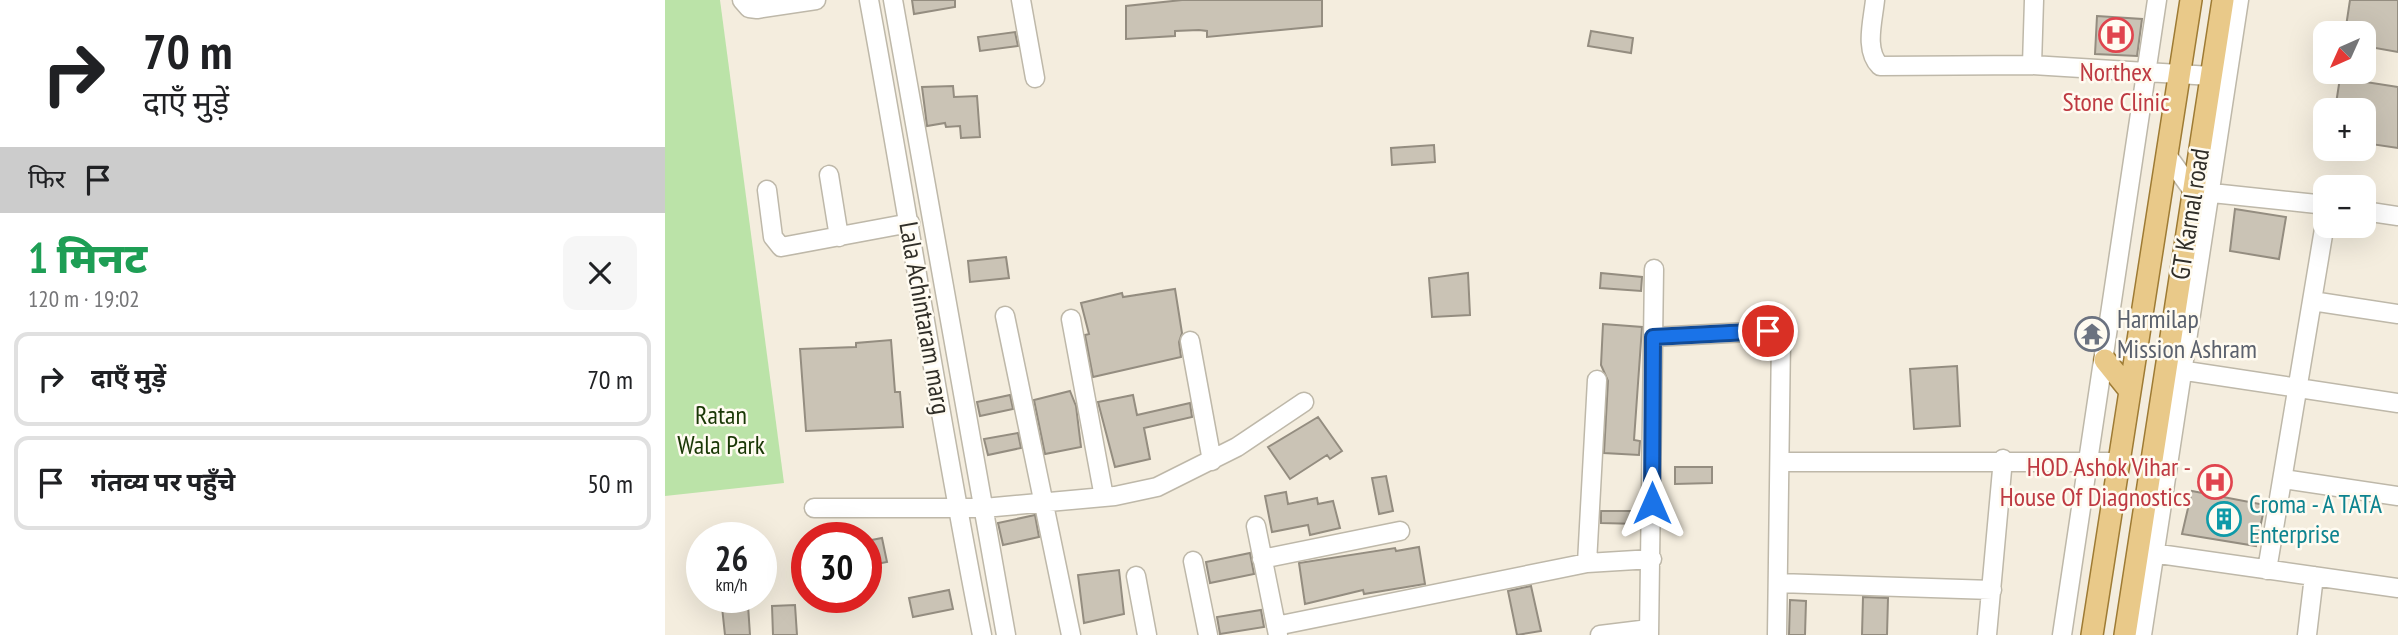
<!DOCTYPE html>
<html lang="hi">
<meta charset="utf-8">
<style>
body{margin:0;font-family:"PT Sans Narrow","Noto Sans Devanagari",sans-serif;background:#f6f6f6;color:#202124;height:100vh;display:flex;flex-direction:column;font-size:26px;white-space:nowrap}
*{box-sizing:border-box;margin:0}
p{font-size:23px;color:#757577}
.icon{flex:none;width:38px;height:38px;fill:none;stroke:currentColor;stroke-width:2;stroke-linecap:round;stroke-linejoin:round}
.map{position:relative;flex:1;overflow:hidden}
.panel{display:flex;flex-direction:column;background:#fff;width:665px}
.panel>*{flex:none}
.top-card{background:#fff;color:#202124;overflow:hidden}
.needle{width:46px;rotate:225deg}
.buttons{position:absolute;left:1648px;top:21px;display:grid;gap:14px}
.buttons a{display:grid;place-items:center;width:63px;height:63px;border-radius:14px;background:#fff;box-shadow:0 7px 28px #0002;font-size:35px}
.speed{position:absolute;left:21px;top:522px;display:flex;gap:14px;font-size:35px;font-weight:700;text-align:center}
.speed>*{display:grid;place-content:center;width:91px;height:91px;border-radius:50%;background:#fff;box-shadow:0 7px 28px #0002;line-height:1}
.speed small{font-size:18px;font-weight:400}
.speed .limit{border:10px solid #d22;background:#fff;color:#111}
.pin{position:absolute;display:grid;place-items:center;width:60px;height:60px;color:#fff;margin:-30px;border:4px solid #fff;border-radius:50%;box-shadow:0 2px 7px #0007}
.me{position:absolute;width:77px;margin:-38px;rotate:0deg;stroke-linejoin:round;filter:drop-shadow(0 0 5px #0008)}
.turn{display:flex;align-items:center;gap:24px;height:147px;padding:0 28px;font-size:32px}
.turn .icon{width:91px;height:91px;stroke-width:2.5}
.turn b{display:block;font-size:49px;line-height:60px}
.then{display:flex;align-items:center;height:66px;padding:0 28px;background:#0003;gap:14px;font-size:26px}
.round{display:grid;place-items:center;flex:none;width:74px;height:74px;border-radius:14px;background:#f6f6f6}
.overview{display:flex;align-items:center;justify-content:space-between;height:119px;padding:0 28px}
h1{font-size:42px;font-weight:800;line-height:52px;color:#1e9e55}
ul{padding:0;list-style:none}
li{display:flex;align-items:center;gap:21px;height:94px;margin:0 14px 10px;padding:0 14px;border:4px solid #e0e0e0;border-radius:14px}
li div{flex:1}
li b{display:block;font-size:26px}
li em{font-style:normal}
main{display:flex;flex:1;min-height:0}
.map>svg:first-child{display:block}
</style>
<main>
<section class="panel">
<div class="top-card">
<div class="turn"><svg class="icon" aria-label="right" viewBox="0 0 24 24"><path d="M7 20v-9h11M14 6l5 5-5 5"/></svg><div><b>70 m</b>दाएँ मुड़ें</div></div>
<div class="then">फिर<svg class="icon" aria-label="arrive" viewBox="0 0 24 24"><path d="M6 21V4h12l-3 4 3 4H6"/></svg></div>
</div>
<div class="overview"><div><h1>1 मिनट</h1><p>120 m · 19:02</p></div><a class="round"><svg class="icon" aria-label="close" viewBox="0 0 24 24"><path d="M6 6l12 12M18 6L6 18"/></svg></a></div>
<ul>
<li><svg class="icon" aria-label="right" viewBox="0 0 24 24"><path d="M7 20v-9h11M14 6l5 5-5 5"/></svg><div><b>दाएँ मुड़ें</b></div><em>70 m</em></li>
<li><svg class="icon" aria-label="arrive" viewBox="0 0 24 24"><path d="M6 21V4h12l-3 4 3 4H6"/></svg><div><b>गंतव्य पर पहुँचे</b></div><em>50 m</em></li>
</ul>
</section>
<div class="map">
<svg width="1733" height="635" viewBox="0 0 1733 635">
<rect width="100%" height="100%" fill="#f4edde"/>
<path fill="#bbe3a8" d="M 0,0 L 55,0 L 119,483 L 0,496 Z"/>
<path fill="#cac3b5" stroke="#948d80" stroke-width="2" d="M 247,0 L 290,0 L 290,7 L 249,14 Z
M 517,0 L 657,0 L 657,26 L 542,37 L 542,31 L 534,30 L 510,31 L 510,36 L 461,39 L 461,6 Z
M 1685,0 L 1733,0 L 1733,52 L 1699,46 L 1699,33 L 1680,33 Z
M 1432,16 L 1477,19 L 1472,56 L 1430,54 Z
M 926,31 L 968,38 L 966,53 L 923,46 Z
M 350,32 L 353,46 L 315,51 L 313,37 Z
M 1675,78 L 1733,87 L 1733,148 L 1699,143 L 1699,110 L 1670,110 Z
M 288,86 L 289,97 L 312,96 L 315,137 L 296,138 L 295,126 L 281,127 L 280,123 L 262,126 L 257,87 Z
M 769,145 L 770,162 L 727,165 L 726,148 Z
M 1570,209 L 1621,217 L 1614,259 L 1565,251 Z
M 341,257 L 344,278 L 305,282 L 303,261 Z
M 803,273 L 805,315 L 767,317 L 764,278 Z
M 936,273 L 977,277 L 976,291 L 935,288 Z
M 510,289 L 517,333 L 514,342 L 516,357 L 428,377 L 420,335 L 424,334 L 416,303 L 457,293 L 458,297 Z
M 938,324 L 977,327 L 969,440 L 975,441 L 974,455 L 939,453 L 943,381 L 936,365 Z
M 226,340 L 230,392 L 235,392 L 238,427 L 141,431 L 135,349 L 191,347 L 191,343 Z
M 1292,366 L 1295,426 L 1249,429 L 1245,369 Z
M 405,391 L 411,406 L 416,447 L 380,454 L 369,400 Z
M 345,395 L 348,409 L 315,416 L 312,402 Z
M 468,395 L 472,415 L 525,403 L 527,417 L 479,428 L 485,459 L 450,467 L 433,402 Z
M 653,417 L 677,451 L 665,459 L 662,455 L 625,479 L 603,447 Z
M 353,433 L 356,448 L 323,455 L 319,439 Z
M 1010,467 L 1047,467 L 1047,483 L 1010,484 Z
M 721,476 L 728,511 L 714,514 L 707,478 Z
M 1527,491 L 1600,505 L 1591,546 L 1517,534 Z
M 621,492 L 623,504 L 652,498 L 653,504 L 668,501 L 675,528 L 645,535 L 643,525 L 607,532 L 600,496 Z
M 936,511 L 974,511 L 974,524 L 936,523 Z
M 370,515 L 374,537 L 338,545 L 333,523 Z
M 217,538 L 222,562 L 201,566 L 201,541 Z
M 754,547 L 760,584 L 699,594 L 698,590 L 640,604 L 634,563 L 730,548 L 731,551 Z
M 585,553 L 589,574 L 545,583 L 541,562 Z
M 454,570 L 459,614 L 419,623 L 413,575 Z
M 866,586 L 876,631 L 852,635 L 843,591 Z
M 284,590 L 288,609 L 248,617 L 244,598 Z
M 1198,597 L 1223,598 L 1222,635 L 1197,635 Z
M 1125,600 L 1141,601 L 1140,635 L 1124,635 Z
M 83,605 L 85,635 L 60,635 L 57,607 Z
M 130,605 L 132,635 L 108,635 L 107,606 Z
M 596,610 L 599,627 L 555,634 L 552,617 Z"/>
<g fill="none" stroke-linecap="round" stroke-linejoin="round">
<g stroke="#beb8a9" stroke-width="21">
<path id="minor" d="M 77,0 L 84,8 L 92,9 L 151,0
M 204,0 C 243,211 275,424 317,635
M 228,0 L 341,635
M 356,0 L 370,78
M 1210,0 C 1208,21 1199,50 1215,66 L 1367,65 L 1546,76
M 1367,65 L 1369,0
M 1502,155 L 1528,191 L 1661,205
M 164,175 L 174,237
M 102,190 L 108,237 L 116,247 L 245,223
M 1699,211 L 1733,216
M 1647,301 L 1733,314
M 340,316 L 406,635
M 406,319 L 439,497
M 988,337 L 1103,331 L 1116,338 L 1112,635
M 525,341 L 547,461
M 1508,369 L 1733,403
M 1116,462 L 1453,462
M 1618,479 L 1733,496
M 149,508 L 319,508 L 450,496 L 492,487 L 572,447 L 639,402
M 591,526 L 613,635
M 1480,552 L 1733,588
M 597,559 L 735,531
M 528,561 L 543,635
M 922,563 L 932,380
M 1602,570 L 1661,217
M 471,576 L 482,635
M 1113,583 L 1327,590
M 611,626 L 922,563 L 987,559
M 935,635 L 984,629
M 984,635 L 989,269
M 1322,635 L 1338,459
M 1397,635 L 1492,0
M 1477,635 L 1574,0
M 1642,635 L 1649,576"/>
</g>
<g stroke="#9e7b34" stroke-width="24">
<path id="major" d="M 1440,360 L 1465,391
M 1427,635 L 1526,0
M 1460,635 L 1558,0"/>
</g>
<use href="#minor" stroke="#fff" stroke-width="18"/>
<use href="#major" stroke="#e9c989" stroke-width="21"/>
</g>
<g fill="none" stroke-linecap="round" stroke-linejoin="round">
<g stroke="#114b97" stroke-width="18">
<path id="route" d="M 987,503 L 988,337 L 1103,331"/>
</g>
<use href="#route" stroke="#1a73e8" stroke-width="12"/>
</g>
<defs>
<g id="hospital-ring" transform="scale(1.75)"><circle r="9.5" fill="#fffbf1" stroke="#e0444e" stroke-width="1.5"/><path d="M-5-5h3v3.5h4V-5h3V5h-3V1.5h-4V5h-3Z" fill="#e0444e"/></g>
<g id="temple-ring" transform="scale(1.75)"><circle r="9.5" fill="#fffbf1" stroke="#6b7280" stroke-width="1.5"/><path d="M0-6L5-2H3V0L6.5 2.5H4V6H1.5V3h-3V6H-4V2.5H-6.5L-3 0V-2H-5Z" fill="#6b7280"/></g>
<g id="building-ring" transform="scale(1.75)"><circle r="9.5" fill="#fffbf1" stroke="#0f9aa8" stroke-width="1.5"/><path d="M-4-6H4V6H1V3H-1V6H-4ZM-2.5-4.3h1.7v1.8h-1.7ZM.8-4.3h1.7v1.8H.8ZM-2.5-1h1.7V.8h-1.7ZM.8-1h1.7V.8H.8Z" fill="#0f9aa8"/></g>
</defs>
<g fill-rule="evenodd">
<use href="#hospital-ring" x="1451" y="35"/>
<use href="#temple-ring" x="1427" y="334"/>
<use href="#hospital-ring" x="1550" y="482"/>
<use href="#building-ring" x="1559" y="519"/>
</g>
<g text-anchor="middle" stroke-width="5" stroke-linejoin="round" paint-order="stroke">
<g font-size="26" fill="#be3a42" stroke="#fffbf1">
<text x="1451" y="81">Northex<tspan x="1451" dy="30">Stone Clinic</tspan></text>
<text x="1526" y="476" text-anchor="end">HOD Ashok Vihar -<tspan x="1526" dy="30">House Of Diagnostics</tspan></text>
</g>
<g font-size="26" fill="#302e28" stroke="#fffbf1">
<text transform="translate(1525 214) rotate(-81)" y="9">GT Karnal road</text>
<text transform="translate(260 318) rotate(80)" y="9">Lala Achintaram marg</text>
</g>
<g font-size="26" fill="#5b616d" stroke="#fffbf1" text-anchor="start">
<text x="1452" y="328">Harmilap<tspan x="1452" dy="30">Mission Ashram</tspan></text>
</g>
<g font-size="26" fill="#193705" stroke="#fffbf1">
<text x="56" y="424">Ratan<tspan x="56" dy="30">Wala Park</tspan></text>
</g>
<g font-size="26" fill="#0d838f" stroke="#fffbf1" text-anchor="start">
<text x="1584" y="513">Croma - A TATA<tspan x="1584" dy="30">Enterprise</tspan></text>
</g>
</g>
</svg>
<div class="buttons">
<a><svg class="needle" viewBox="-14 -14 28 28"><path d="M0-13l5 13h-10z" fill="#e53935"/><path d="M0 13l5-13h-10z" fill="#757577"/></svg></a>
<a>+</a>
<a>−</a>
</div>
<div class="speed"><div>26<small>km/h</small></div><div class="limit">30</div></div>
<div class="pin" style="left:1103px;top:331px;background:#d93025"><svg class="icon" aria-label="arrive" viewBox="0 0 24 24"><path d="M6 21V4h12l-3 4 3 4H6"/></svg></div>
<svg class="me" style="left:987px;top:503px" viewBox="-20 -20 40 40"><path d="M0-17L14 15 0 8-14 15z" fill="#1a73e8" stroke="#fff" stroke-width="4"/></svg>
</div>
</main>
